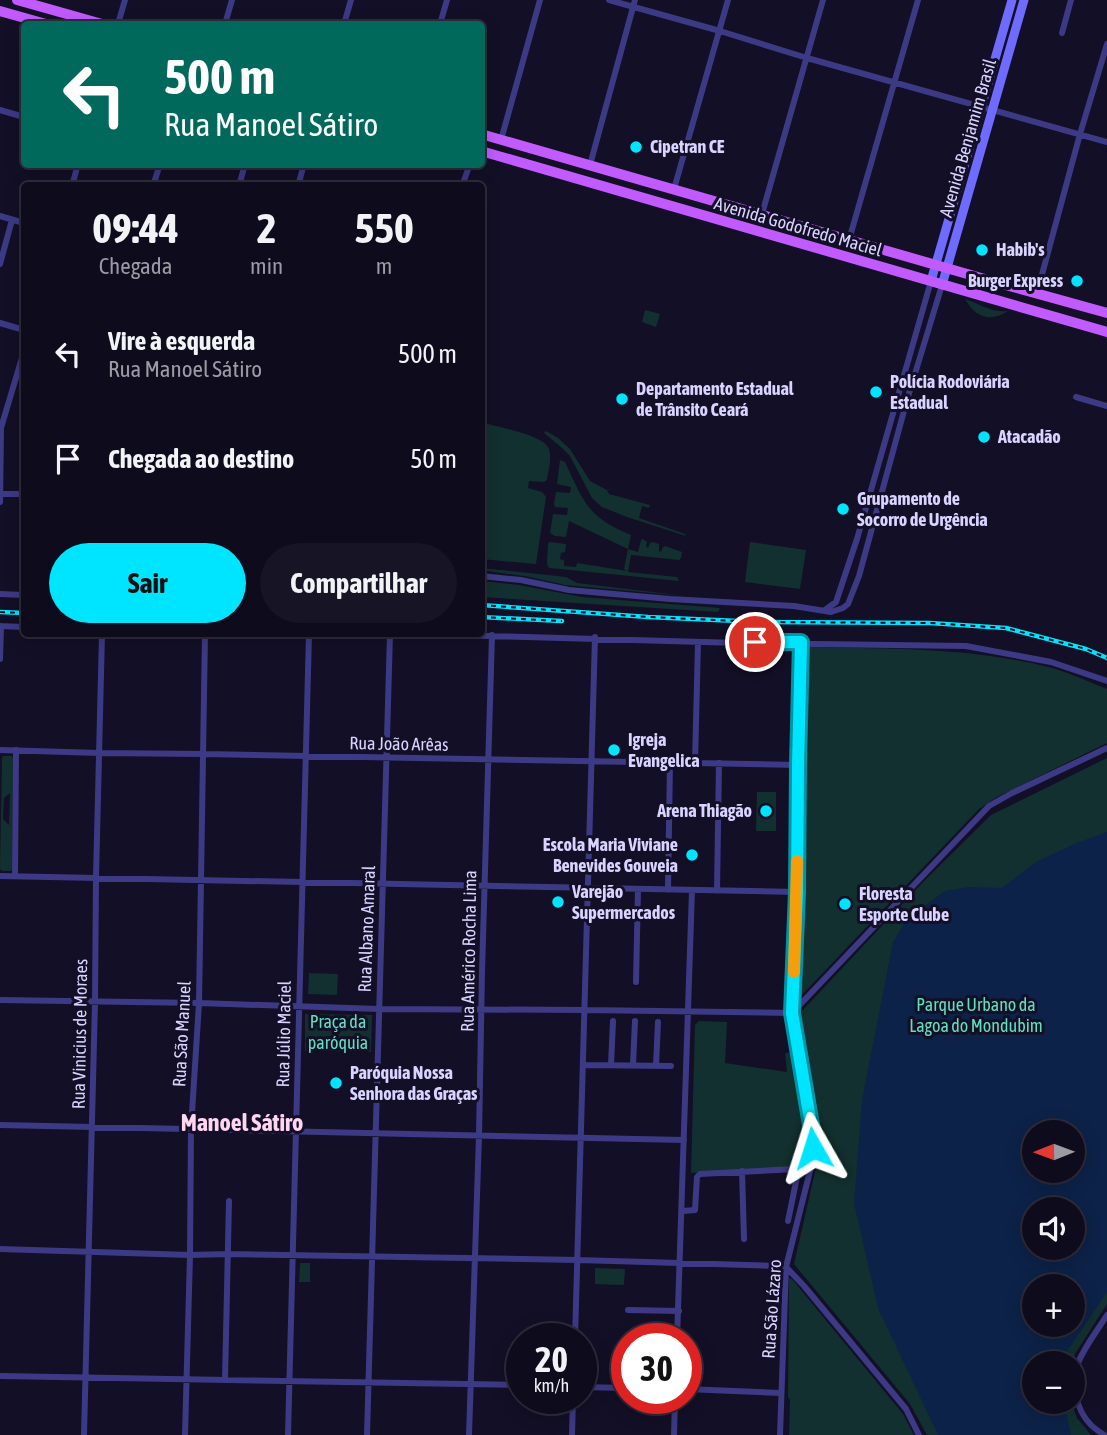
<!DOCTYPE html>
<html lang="pt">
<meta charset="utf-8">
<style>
body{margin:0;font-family:"Asap Condensed",sans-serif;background:#171425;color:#f1f3f6;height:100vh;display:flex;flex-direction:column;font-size:26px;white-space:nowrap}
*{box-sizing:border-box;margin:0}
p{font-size:23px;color:#9b9ba3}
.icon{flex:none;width:38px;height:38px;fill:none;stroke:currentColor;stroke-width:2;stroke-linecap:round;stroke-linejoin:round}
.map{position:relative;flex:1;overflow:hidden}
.sheet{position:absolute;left:21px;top:182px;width:464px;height:455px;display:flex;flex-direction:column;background:#0e0b1c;border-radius:7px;box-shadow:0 4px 18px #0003,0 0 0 2px #2e2b3b}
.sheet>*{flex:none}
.banner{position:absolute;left:21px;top:21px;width:464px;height:147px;border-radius:7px;box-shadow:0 4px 18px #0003,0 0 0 2px #2e2b3b;background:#00695c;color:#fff;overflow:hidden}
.needle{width:46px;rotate:269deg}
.fabs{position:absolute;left:1022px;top:1120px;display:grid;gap:14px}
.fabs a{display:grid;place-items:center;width:63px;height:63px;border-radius:50%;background:#0e0b1c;box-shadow:0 4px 18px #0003,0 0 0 2px #2e2b3b;font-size:35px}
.speed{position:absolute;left:506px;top:1323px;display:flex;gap:14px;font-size:35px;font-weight:700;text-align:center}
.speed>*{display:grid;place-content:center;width:91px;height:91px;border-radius:50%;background:#0e0b1c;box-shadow:0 4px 18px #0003,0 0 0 2px #2e2b3b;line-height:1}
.speed small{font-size:18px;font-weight:400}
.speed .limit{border:10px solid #d22;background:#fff;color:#111}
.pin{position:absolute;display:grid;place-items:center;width:60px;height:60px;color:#fff;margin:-30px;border:4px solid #fff;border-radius:50%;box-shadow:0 2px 7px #0007}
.me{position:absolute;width:77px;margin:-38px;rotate:354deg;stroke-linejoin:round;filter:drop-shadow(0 0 5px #0008)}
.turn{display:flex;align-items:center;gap:24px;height:147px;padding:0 28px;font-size:32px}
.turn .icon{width:91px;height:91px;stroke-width:2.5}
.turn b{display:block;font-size:49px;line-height:60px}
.eta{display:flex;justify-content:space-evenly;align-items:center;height:119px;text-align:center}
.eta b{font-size:42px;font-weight:700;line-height:49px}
.cta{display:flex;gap:14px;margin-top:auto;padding:14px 28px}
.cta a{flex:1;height:80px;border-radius:42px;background:#00e5ff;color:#111;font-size:28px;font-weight:700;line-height:80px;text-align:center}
.cta a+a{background:#171425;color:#f1f3f6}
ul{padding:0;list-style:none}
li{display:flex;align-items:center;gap:21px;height:105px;padding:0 28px}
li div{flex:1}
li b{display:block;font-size:26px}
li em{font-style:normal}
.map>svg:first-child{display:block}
</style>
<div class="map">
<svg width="1107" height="1435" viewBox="0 0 1107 1435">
<rect width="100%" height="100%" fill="#130f26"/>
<path fill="#12302f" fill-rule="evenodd" d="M 965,299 C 979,304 992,313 1008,311 C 990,323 975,317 965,299 Z
M 645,310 L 660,314 L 656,327 L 642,322 Z
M 481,422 C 496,427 540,434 548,447 C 553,456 548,471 547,480 L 544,482 L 529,481 L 528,488 L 542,492 L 546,497 L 536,564 L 481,559 L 481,507 L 484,498 L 485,472 L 481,461 Z
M 546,431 L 558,438 L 570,449 L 590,481 L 607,490 L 609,494 L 650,505 L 649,508 L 642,506 L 639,518 L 685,534 L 686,536 L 627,517 L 602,507 L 592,498 L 570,456 L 562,448 L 544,433 Z
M 560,460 L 565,462 C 584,502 587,517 631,535 L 628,549 L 638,552 L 641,540 L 643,539 L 647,542 L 646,546 L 648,548 L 650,543 L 653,542 L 659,544 L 659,551 L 661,552 L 663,547 L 665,546 L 682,552 L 681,558 L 679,560 L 631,555 L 628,572 L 677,577 L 679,581 L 550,568 L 548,567 L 547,562 L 548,544 L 549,542 L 566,544 L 565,552 L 561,553 L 560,559 L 564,560 L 564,566 L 576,567 L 577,563 L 627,571 L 624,569 L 628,549 L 569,521 L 566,537 L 555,536 L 550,533 L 553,514 L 567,515 L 568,508 L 555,507 L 554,504 L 556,492 L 570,493 L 571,487 L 557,484 Z
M 750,542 L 806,550 L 800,589 L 745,582 Z
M 481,568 L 566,577 L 577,583 L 686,596 L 565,585 L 530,577 L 481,570 Z
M 481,581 L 519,585 L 582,597 L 720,608 L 718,612 L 481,597 Z
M 810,647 C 892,649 971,647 1052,668 C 1070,673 1089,682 1107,689 L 1107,743 L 997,797 L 979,809 L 799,998 L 805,651 Z
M 3,756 L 12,756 L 13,759 L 12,869 L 11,871 L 2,871 L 0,869 L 2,758 ZM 10,793 L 9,825 L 3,819 L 4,798 Z
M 1107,758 L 1107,1304 L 1075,1354 L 1072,1363 L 1034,1363 L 1034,1402 L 1071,1402 L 1077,1418 L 1091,1435 L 927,1435 L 910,1404 L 794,1264 L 817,1163 L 820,1141 L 801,1023 L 802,1011 L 924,881 L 991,815 ZM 1034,1132 L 1073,1132 L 1073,1171 L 1034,1171 ZM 1034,1209 L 1073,1209 L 1073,1248 L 1034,1248 ZM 1034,1286 L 1073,1286 L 1073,1325 L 1034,1325 Z
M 757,792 L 776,792 L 776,831 L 756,831 Z
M 309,973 L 338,974 L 337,995 L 308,994 Z
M 305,1014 L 372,1015 L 371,1052 L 305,1051 Z
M 699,1021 L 727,1022 L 725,1063 L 787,1072 L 785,1053 L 794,1052 L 809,1138 L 809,1150 L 805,1166 L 691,1173 L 695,1025 Z
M 300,1263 L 310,1263 L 310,1282 L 299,1282 Z
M 595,1268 L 625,1269 L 624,1285 L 595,1284 Z
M 789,1278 L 792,1279 L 903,1414 L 914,1435 L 789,1435 L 790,1400 L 788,1397 Z"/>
<path fill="#0c2248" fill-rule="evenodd" d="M 1107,832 L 1107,1292 L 1068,1350 L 1065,1363 L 1034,1363 L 1034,1402 L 1064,1402 L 1071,1435 L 938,1435 L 878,1308 L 854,1203 L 862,1100 L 893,942 L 907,919 L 945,891 L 968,887 L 1002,888 L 1036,862 L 1074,844 ZM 1073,1132 L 1073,1171 L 1034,1171 L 1034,1132 ZM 1073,1209 L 1073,1248 L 1034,1248 L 1034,1209 ZM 1073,1286 L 1073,1325 L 1034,1325 L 1034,1286 Z"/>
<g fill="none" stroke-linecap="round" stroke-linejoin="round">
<path stroke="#3d3a85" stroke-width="6" d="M 609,0 L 720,31 L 807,58 L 1107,142
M 118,24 L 125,0
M 225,24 L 232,0
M 344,24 L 351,0
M 440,24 L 447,0
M 1062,33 L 1071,0
M 0,110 L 24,117
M 501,140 L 540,0
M 590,165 L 635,0
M 72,186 L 78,164
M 153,186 L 160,164
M 239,186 L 245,164
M 298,186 L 304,164
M 462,186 L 470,164
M 674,189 L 728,0
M 762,214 L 823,0
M 0,216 L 24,223
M 849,240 L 918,0
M 0,264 L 12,220
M 1037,293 L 1080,134 L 1107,44
M 0,323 L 24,330
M 1076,397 L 1107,406
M 0,494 L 24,494
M 0,502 L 1,428 L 24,351
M 481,576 L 521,580 L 569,590 L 670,599 L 794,606 L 831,612 L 843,608 L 848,604 L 859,576 L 907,400 L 942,285
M 0,594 L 24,595
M 825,610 L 836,602 L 857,539 L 931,281
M 0,626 L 24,627
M 296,634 L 347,634
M 417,634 L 739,643 L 966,646 L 1051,662 L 1107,681
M 0,659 L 1,626
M 0,750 L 100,753 L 204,754 L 798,765
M 695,763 L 698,642
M 0,876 L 797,892
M 15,876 L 16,750
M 668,890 L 670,762
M 717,891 L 719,763
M 636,982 L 638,889
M 0,1000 L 199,1003 L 379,1009 L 586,1010 L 792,1013
M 792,1013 L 989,806 L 1012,793 L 1107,748
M 583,1065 L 671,1066
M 611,1065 L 613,1021
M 633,1065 L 635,1021
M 656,1066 L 658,1022
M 0,1125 L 684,1140
M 742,1171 L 744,1239
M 683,1211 L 695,1210 L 697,1177 L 700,1174 L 796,1169 L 798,1172 L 788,1221
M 0,1249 L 190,1255 L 228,1254 L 578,1260 L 779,1266 L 786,1267
M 786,1267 L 804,1286 L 906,1409 L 919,1435
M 628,1310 L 679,1311
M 575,1339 C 582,1105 588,871 595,637
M 677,1339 L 692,890
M 0,1376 L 522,1385
M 225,1379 L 229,1201
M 581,1387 L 626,1388
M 686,1389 L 781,1393
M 84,1435 L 95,1002 L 96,877 L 102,634
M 185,1435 L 190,1255 L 191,1129 L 199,1003 L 205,634
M 288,1435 L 309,634
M 367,1435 L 390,634
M 469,1435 L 479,1136 L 482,972 L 492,635
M 572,1435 L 573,1398
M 674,1435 L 675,1398
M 780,1435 L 786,1267 L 811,1167 L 813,1148 L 812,1131 L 792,1013 L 797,892 L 798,765 L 801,642
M 1104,1435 C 1100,1432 1095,1429 1091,1425 C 1076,1410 1070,1382 1078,1363 C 1085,1346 1097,1331 1107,1315"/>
<path stroke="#6f6bff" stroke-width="9" d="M 931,281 L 1012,0
M 942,285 L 1024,0"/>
<path stroke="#c25bff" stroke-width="10" d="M 17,0 L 102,24
M 0,11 L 46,24
M 481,134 L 995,282 L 1107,313
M 481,151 L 1107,332"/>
<g stroke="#00e5ff" stroke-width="4.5">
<path id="rail" d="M 481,605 L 648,617 L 761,622 L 930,623 L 1006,628 L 1086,649 L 1107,658
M 0,612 L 24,613
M 481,617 L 562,621"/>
</g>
<use href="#rail" stroke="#130f26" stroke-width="2" stroke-dasharray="5" stroke-linecap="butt"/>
</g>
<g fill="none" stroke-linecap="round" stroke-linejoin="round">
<g stroke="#0095a6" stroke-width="18">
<path id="route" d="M 755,642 L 801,642 L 798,765 L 797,892 L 792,1013 L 812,1131 L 813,1148"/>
</g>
<use href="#route" stroke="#00e5ff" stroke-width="12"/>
<path stroke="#f59e0b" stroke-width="12" d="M 794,972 L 797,861"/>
</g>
<g fill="#00e5ff" stroke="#130f26" stroke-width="2.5">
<circle cx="636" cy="147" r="7"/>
<circle cx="982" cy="250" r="7"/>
<circle cx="1077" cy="281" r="7"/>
<circle cx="876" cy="392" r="7"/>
<circle cx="622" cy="399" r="7"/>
<circle cx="984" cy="437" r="7"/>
<circle cx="843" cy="509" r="7"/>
<circle cx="614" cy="750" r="7"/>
<circle cx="766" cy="811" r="7"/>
<circle cx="692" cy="855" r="7"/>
<circle cx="558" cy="902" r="7"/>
<circle cx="845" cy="904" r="7"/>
<circle cx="336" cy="1083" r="7"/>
</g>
<g text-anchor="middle" stroke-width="6" stroke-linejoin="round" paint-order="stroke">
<g font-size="18" fill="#d9d4ff" stroke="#130f26">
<text transform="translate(968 138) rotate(-74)" y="6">Avenida Benjamim Brasil</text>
<text transform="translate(798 227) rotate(16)" y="6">Avenida Godofredo Maciel</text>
<text transform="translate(399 744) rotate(1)" y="6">Rua João Arêas</text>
<text transform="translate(367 929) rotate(-88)" y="6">Rua Albano Amaral</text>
<text transform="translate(469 951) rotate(-89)" y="6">Rua Américo Rocha Lima</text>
<text transform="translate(80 1034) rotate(-89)" y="6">Rua Vinicius de Moraes</text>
<text transform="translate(182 1034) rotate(-87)" y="6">Rua São Manuel</text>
<text transform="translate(284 1034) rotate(-89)" y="6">Rua Júlio Maciel</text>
<text transform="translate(772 1309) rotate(-86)" y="6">Rua São Lázaro</text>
</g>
<g font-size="18" font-weight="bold" fill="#d9d4ff" stroke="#130f26" text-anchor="start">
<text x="650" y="153">Cipetran CE</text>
<text x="996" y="256">Habib's</text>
<text x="1063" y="287" text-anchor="end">Burger Express</text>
<text x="890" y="388">Polícia Rodoviária<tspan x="890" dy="21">Estadual</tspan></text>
<text x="636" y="395">Departamento Estadual<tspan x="636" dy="21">de Trânsito Ceará</tspan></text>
<text x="998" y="443">Atacadão</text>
<text x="857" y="505">Grupamento de<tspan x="857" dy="21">Socorro de Urgência</tspan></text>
<text x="628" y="746">Igreja<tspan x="628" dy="21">Evangelica</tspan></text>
<text x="752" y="817" text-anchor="end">Arena Thiagão</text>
<text x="678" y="851" text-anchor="end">Escola Maria Viviane<tspan x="678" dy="21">Benevides Gouveia</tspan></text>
<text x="572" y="898">Varejão<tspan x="572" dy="21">Supermercados</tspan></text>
<text x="859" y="900">Floresta<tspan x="859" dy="21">Esporte Clube</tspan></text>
<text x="350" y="1079">Paróquia Nossa<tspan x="350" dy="21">Senhora das Graças</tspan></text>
</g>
<g font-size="18" fill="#5fe0c0" stroke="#130f26">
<text x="976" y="1011">Parque Urbano da<tspan x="976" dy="21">Lagoa do Mondubim</tspan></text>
<text x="338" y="1028">Praça da<tspan x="338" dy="21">paróquia</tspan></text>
</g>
<g font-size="24" font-weight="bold" fill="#ffd6f0" stroke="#130f26">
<text x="242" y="1131">Manoel Sátiro</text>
</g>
</g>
</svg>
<div class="fabs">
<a><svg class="needle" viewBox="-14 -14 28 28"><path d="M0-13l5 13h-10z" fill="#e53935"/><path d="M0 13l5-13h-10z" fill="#9b9ba3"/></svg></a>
<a><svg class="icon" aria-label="sound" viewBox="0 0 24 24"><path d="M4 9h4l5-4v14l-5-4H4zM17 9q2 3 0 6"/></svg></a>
<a>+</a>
<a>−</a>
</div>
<div class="speed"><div>20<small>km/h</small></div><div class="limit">30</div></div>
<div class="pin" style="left:755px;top:642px;background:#d93025"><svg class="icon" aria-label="arrive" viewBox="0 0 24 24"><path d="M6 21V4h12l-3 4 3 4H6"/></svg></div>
<svg class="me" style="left:813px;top:1148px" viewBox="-20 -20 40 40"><path d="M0-17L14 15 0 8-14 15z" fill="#00e5ff" stroke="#fff" stroke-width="4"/></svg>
<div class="banner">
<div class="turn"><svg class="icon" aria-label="left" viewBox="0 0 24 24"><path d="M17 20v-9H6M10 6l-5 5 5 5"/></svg><div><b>500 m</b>Rua Manoel Sátiro</div></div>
</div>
<section class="sheet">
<div class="eta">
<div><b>09:44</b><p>Chegada</p></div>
<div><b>2</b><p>min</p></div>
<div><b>550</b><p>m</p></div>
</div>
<ul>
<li><svg class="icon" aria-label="left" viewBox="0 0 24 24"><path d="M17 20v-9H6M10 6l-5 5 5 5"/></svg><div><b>Vire à esquerda</b><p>Rua Manoel Sátiro</p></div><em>500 m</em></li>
<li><svg class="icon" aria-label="arrive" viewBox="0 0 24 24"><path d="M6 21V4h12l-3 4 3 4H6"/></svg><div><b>Chegada ao destino</b></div><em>50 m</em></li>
</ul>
<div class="cta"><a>Sair</a><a>Compartilhar</a></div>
</section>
</div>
